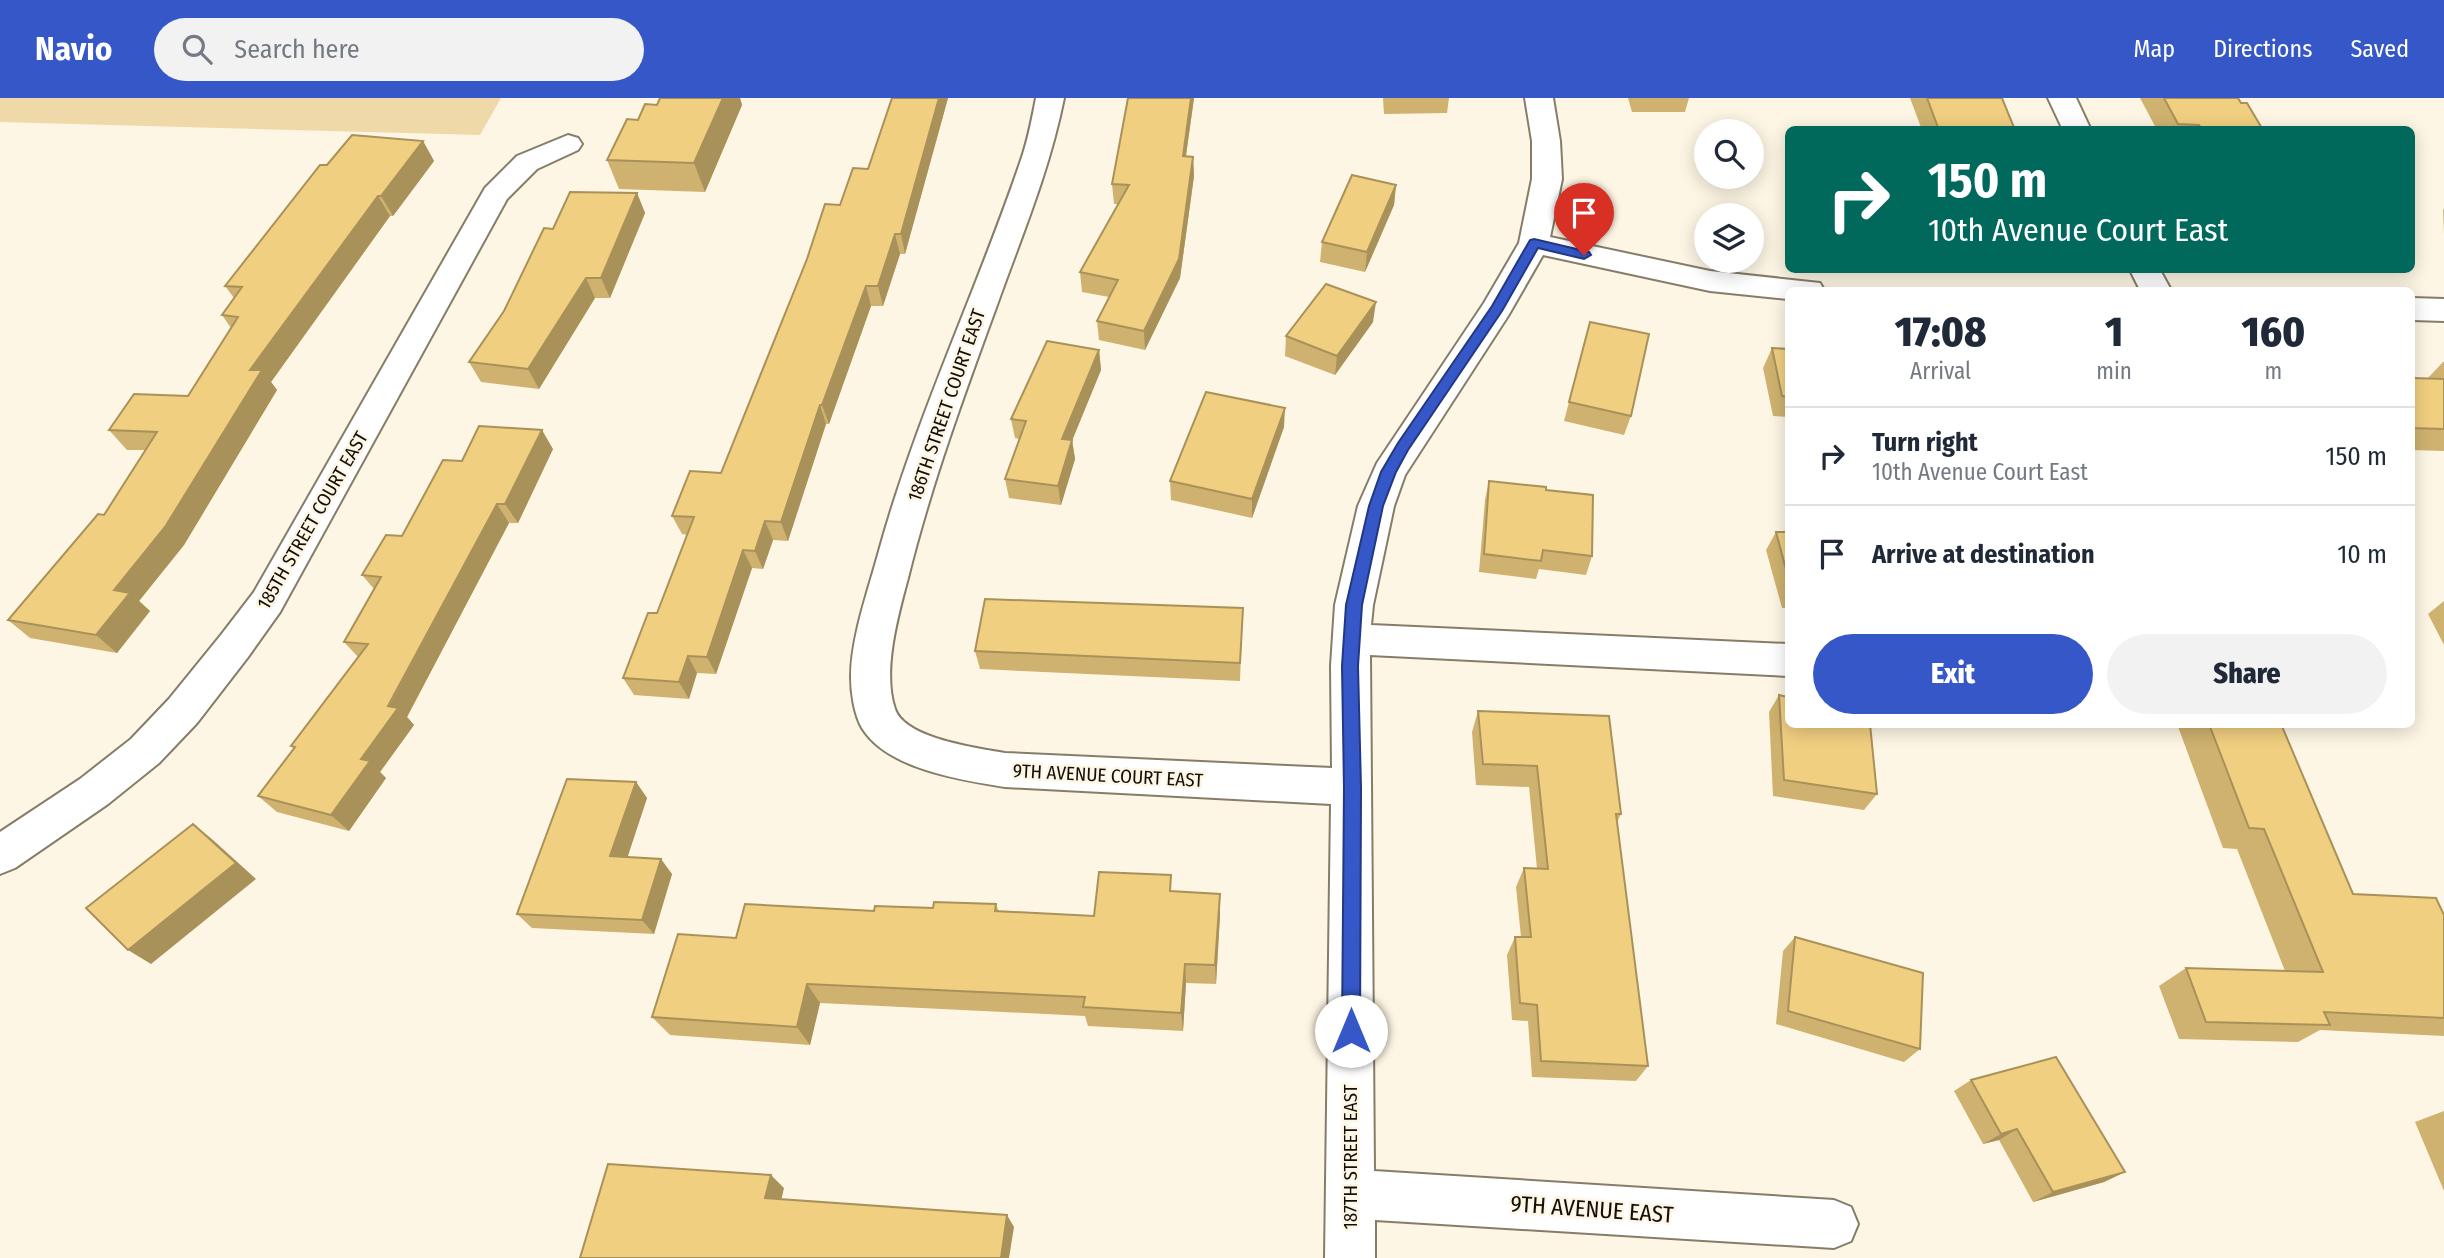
<!DOCTYPE html>
<style>
body{margin:0;font-family:"Fira Sans Condensed",sans-serif;background:#f2f2f3;color:#1f2937;height:100vh;display:flex;flex-direction:column;font-size:26px;white-space:nowrap}
*{box-sizing:border-box;margin:0}
p{font-size:23px;color:#747a83}
.icon{flex:none;width:38px;height:38px;fill:none;stroke:currentColor;stroke-width:2;stroke-linecap:round;stroke-linejoin:round}
.map{position:relative;flex:1;overflow:hidden}
.side{position:absolute;left:1785px;top:189px;width:630px;height:441px;display:flex;flex-direction:column;background:#fff;border-radius:10px;box-shadow:0 4px 18px #0003}
.side>*{flex:none}
.guide{position:absolute;left:1785px;top:28px;width:630px;height:147px;border-radius:10px;box-shadow:0 4px 18px #0003;background:#00695c;color:#fff;overflow:hidden}
.tools{position:absolute;left:1694px;top:21px;display:grid;gap:14px}
.tools a{display:grid;place-items:center;width:70px;height:70px;border-radius:50%;background:#fff;box-shadow:0 4px 18px #0003;font-size:35px}
.pin{position:absolute;display:grid;place-items:center;width:60px;height:60px;color:#fff;margin:-72px -30px;border-radius:50% 50% 50% 0;rotate:-45deg;box-shadow:0 0 7px #0007}
.pin .icon{rotate:45deg}
.me{position:absolute;width:77px;margin:-38px;rotate:0deg;stroke-linejoin:round;filter:drop-shadow(0 0 5px #0008)}
.turn{display:flex;align-items:center;gap:24px;height:147px;padding:0 28px;font-size:32px}
.turn .icon{width:91px;height:91px;stroke-width:2.5}
.turn b{display:block;font-size:49px;line-height:60px}
.eta{display:flex;justify-content:space-evenly;align-items:center;height:119px;text-align:center}
.eta b{font-size:42px;font-weight:800;line-height:49px}
.action{display:flex;gap:14px;margin-top:auto;padding:14px 28px}
.action a{flex:1;height:80px;border-radius:42px;background:#3557c8;color:#fff;font-size:28px;font-weight:800;line-height:80px;text-align:center}
.action a+a{background:#f2f2f3;color:#1f2937}
ul{padding:0;list-style:none}
li{display:flex;align-items:center;gap:21px;height:98px;padding:0 28px;border-top:2px solid #e0e1e3}
li div{flex:1}
li b{display:block;font-size:26px}
li em{font-style:normal}
header{display:flex;align-items:center;gap:42px;box-sizing:border-box;height:98px;padding:0 35px;background:#3557c8;color:#fff}
header strong{font-size:33px}
nav{display:flex;gap:38px;margin-inline-start:auto;font-size:24px}
.search{width:490px;height:63px;background:#f2f2f3;display:flex;align-items:center;gap:18px;box-sizing:border-box;padding:0 24px;border-radius:38px;color:#747a83;font-size:26px}
.map>svg:first-child{display:block}
</style>
<header>
<strong>Navio</strong>
<div class="search"><svg class="icon" aria-label="search" viewBox="0 0 24 24"><circle cx="10" cy="10" r="6"/><path d="M15 15l6 6"/></svg>Search here</div>
<nav><a>Map</a><a>Directions</a><a>Saved</a></nav>
</header>
<div class="map">
<svg width="2444" height="1160" viewBox="0 0 2444 1160">
<rect width="100%" height="100%" fill="#fef6e4"/>
<path fill="#efd9a8" d="M 0,0 L 501,0 L 480,37 L 0,24 Z"/>
<g fill="none" stroke-linecap="round" stroke-linejoin="round">
<g stroke="#867d69" stroke-width="4">
<path id="minor" d="M 1036,0 L 1064,0 C 1049,74 1022,137 997,207 C 964,297 931,387 908,480 C 898,517 882,574 895,611 C 905,641 978,650 1005,655 L 1332,670 L 1331,568 L 1335,507 L 1358,408 L 1377,365 L 1484,205 L 1519,145 L 1532,81 L 1532,43 L 1525,0 L 1553,0 L 1560,43 L 1562,81 L 1550,139 L 1710,173 L 1820,185 L 1824,192 L 1788,192 L 1788,201 L 1710,193 L 1543,157 L 1508,218 L 1405,377 L 1394,408 L 1373,507 L 1371,527 L 1788,546 L 1788,578 L 1370,557 L 1374,1073 L 1834,1102 L 1851,1109 L 1858,1126 L 1851,1143 L 1834,1150 L 1375,1122 L 1375,1160 L 1325,1160 L 1331,706 L 1005,689 C 961,682 887,671 862,630 C 854,616 851,594 851,579 C 851,541 867,496 877,460 C 914,323 976,195 1021,62 C 1028,42 1032,21 1036,0 Z
M 2048,0 L 2076,0 L 2091,32 L 2063,32 Z
M 568,37 L 578,40 L 582,46 L 578,52 L 537,71 L 507,101 L 280,514 L 248,559 L 197,625 L 159,665 L 108,706 L 15,770 L 0,776 L 0,734 L 80,681 L 131,641 L 169,601 L 221,537 L 254,494 L 485,90 L 517,58 Z
M 2130,172 L 2160,172 L 2171,192 L 2140,192 Z
M 2412,200 L 2444,201 L 2444,223 L 2412,222 Z"/>
</g>
<use href="#minor" fill="#fff" fill-rule="evenodd"/>
</g>
<path fill="#cfb26f" d="M 660,0 L 740,0 L 742,7 L 705,94 L 619,91 L 607,62 L 638,22 L 657,7 Z
M 892,0 L 948,0 L 905,156 L 900,156 L 883,208 L 871,208 L 829,326 L 826,326 L 788,443 L 773,442 L 763,471 L 752,470 L 716,576 L 697,575 L 689,601 L 634,597 L 623,580 L 657,515 L 687,437 L 682,436 L 672,418 L 721,375 L 868,71 Z
M 1128,0 L 1194,0 L 1186,58 L 1193,59 L 1194,78 L 1180,180 L 1145,252 L 1099,242 L 1097,223 L 1109,199 L 1082,194 L 1080,174 L 1118,106 L 1114,106 L 1112,86 Z
M 1383,0 L 1449,0 L 1447,15 L 1384,16 Z
M 1628,0 L 1689,0 L 1685,14 L 1632,14 Z
M 1910,0 L 2002,0 L 2015,32 L 1922,32 Z
M 2140,0 L 2238,0 L 2263,32 L 2157,32 Z
M 423,43 L 434,63 L 393,118 L 390,118 L 271,284 L 277,292 L 184,447 L 139,503 L 150,513 L 117,555 L 30,540 L 8,522 L 104,417 L 146,352 L 127,352 L 109,332 L 188,298 L 231,230 L 222,217 L 234,200 L 225,188 L 327,67 Z
M 1396,87 L 1394,107 L 1365,174 L 1320,164 L 1322,144 Z
M 637,95 L 645,115 L 610,200 L 595,200 L 539,291 L 481,284 L 469,264 L 504,213 L 553,131 Z
M 2444,111 L 2444,136 L 2443,112 Z
M 1373,224 L 1335,277 L 1285,258 L 1286,238 Z
M 1590,224 L 1631,318 L 1624,337 L 1564,323 Z
M 1772,250 L 1788,251 L 1788,319 L 1773,318 L 1763,270 Z
M 1099,252 L 1101,272 L 1072,342 L 1075,361 L 1061,407 L 1009,400 L 1005,381 L 1019,341 L 1015,340 L 1011,321 Z
M 2443,264 L 2444,264 L 2444,353 L 2412,352 L 2412,280 L 2427,281 Z
M 1284,329 L 1252,420 L 1171,402 L 1170,383 Z
M 553,351 L 518,425 L 509,425 L 407,619 L 414,627 L 380,674 L 386,680 L 349,733 L 277,714 L 258,698 L 294,650 L 291,648 L 358,559 L 344,544 L 374,491 L 362,477 L 402,438 L 462,363 Z
M 1489,383 L 1546,392 L 1592,458 L 1586,477 L 1539,471 L 1536,481 L 1479,474 L 1485,402 Z
M 1776,434 L 1788,434 L 1788,510 L 1782,510 L 1766,452 Z
M 2444,503 L 2444,547 L 2428,516 Z
M 1242,528 L 1240,583 L 980,571 L 975,553 Z
M 1779,597 L 1877,696 L 1864,712 L 1773,698 L 1769,614 Z
M 1478,613 L 1621,716 L 1617,724 L 1648,968 L 1636,983 L 1532,979 L 1528,923 L 1512,922 L 1507,857 L 1515,839 L 1521,839 L 1516,789 L 1524,770 L 1537,771 L 1529,689 L 1476,687 L 1472,634 Z
M 2177,626 L 2281,626 L 2353,796 L 2444,817 L 2444,938 L 2320,932 L 2298,944 L 2179,941 L 2159,888 L 2186,870 L 2285,873 L 2237,751 L 2223,750 Z
M 636,684 L 647,700 L 627,759 L 672,776 L 654,836 L 532,830 L 517,816 Z
M 1172,793 L 1220,796 L 1220,817 L 1216,886 L 1186,885 L 1183,933 L 1088,928 L 1085,918 L 820,905 L 810,947 L 670,937 L 652,919 L 736,840 L 874,813 L 996,806 L 999,814 L 1094,818 Z
M 1795,839 L 1920,951 L 1904,964 L 1776,926 L 1783,853 Z
M 1971,982 L 2125,1074 L 2104,1084 L 2033,1104 L 1999,1042 L 1983,1046 L 1954,993 Z
M 2444,1013 L 2444,1093 L 2415,1024 Z"/>
<path fill="#a9915a" d="M 723,0 L 740,0 L 742,7 L 705,94 L 694,65 Z
M 939,0 L 948,0 L 905,156 L 901,136 Z
M 1191,0 L 1194,0 L 1183,78 L 1183,58 Z
M 423,43 L 434,63 L 393,118 L 381,98 Z
M 1193,59 L 1194,78 L 1180,180 L 1145,252 L 1144,233 Z
M 1396,87 L 1394,107 L 1365,174 L 1367,154 Z
M 637,95 L 645,115 L 610,200 L 601,180 Z
M 378,98 L 390,118 L 271,284 L 277,292 L 184,447 L 139,503 L 150,513 L 117,555 L 96,537 L 114,492 L 250,272 Z
M 895,136 L 900,156 L 883,208 L 878,188 Z
M 586,180 L 595,200 L 539,291 L 528,271 Z
M 866,188 L 871,208 L 829,326 L 822,307 Z
M 1376,204 L 1373,224 L 1335,277 L 1337,258 Z
M 1099,252 L 1101,272 L 1065,360 L 1062,341 Z
M 820,307 L 826,326 L 788,443 L 781,424 Z
M 1285,310 L 1284,329 L 1252,420 L 1252,401 Z
M 542,332 L 553,351 L 518,425 L 505,406 Z
M 1072,342 L 1075,361 L 1061,407 L 1058,388 Z
M 497,406 L 509,425 L 407,619 L 414,627 L 380,674 L 386,680 L 349,733 L 331,717 Z
M 765,423 L 773,442 L 763,471 L 755,453 Z
M 743,452 L 752,470 L 716,576 L 707,559 Z
M 688,558 L 697,575 L 689,601 L 679,584 Z
M 636,684 L 647,700 L 623,773 L 610,758 Z
M 193,726 L 213,742 L 256,781 L 151,866 L 128,852 Z
M 661,761 L 672,776 L 654,836 L 642,822 Z
M 1220,796 L 1220,817 L 1216,886 L 1215,867 Z
M 1185,866 L 1186,885 L 1183,933 L 1181,915 Z
M 807,886 L 820,905 L 810,947 L 797,929 Z
M 2017,1031 L 1999,1042 L 1983,1046 L 2001,1036 Z
M 2125,1074 L 2104,1084 L 2033,1104 L 2053,1094 Z
M 771,1077 L 784,1090 L 779,1112 L 765,1100 Z
M 1007,1117 L 1014,1129 L 1009,1160 L 1001,1160 Z"/>
<path fill="#f1cf81" stroke="#a9915a" stroke-width="2" d="M 660,0 L 723,0 L 694,65 L 607,62 L 627,21 L 638,22 L 645,6 L 657,7 Z
M 892,0 L 939,0 L 901,136 L 895,136 L 878,188 L 866,188 L 822,307 L 820,307 L 781,424 L 765,423 L 755,453 L 743,452 L 707,559 L 688,558 L 679,584 L 623,580 L 648,515 L 657,515 L 694,419 L 672,418 L 690,373 L 721,375 L 807,161 L 825,106 L 840,107 L 853,70 L 868,71 Z
M 1128,0 L 1191,0 L 1183,58 L 1193,59 L 1179,161 L 1144,233 L 1097,223 L 1118,182 L 1080,174 L 1129,87 L 1112,86 Z
M 1927,0 L 2002,0 L 2015,32 L 1939,32 Z
M 2164,0 L 2238,0 L 2241,5 L 2247,5 L 2263,32 L 2202,32 L 2199,27 L 2178,26 Z
M 352,37 L 423,43 L 381,98 L 378,98 L 250,272 L 262,272 L 165,429 L 114,492 L 130,495 L 96,537 L 8,522 L 98,416 L 104,417 L 157,334 L 109,332 L 134,296 L 188,298 L 238,219 L 222,217 L 242,189 L 225,188 L 320,67 L 327,67 Z
M 1352,77 L 1396,87 L 1367,154 L 1322,144 Z
M 570,94 L 637,95 L 601,180 L 586,180 L 528,271 L 469,264 L 504,213 L 544,130 L 553,131 Z
M 1326,186 L 1376,204 L 1337,258 L 1286,238 Z
M 1590,224 L 1649,236 L 1631,318 L 1569,304 Z
M 1047,243 L 1099,252 L 1062,341 L 1072,342 L 1058,388 L 1005,381 L 1026,323 L 1011,321 Z
M 1772,250 L 1788,251 L 1788,299 L 1782,298 Z
M 2412,280 L 2444,281 L 2444,331 L 2412,330 Z
M 1206,294 L 1285,310 L 1252,401 L 1170,383 Z
M 479,328 L 542,332 L 505,406 L 497,406 L 388,608 L 398,610 L 361,661 L 370,663 L 331,717 L 258,698 L 295,649 L 291,648 L 368,546 L 344,544 L 381,479 L 362,477 L 386,437 L 402,438 L 443,362 L 462,363 Z
M 1489,383 L 1546,389 L 1546,392 L 1593,397 L 1592,458 L 1543,452 L 1541,463 L 1484,456 Z
M 1776,434 L 1788,434 L 1788,479 Z
M 985,501 L 1243,510 L 1240,565 L 975,553 Z
M 1779,597 L 1788,599 L 1788,626 L 1870,626 L 1877,696 L 1784,682 Z
M 1478,613 L 1609,618 L 1621,716 L 1616,716 L 1648,968 L 1541,963 L 1537,907 L 1520,905 L 1515,839 L 1531,839 L 1524,770 L 1548,771 L 1537,668 L 1483,666 Z
M 2209,626 L 2281,626 L 2353,796 L 2436,800 L 2444,817 L 2444,920 L 2324,914 L 2330,927 L 2206,924 L 2186,870 L 2323,874 L 2264,731 L 2249,730 Z
M 567,681 L 636,684 L 610,758 L 661,761 L 642,822 L 517,816 Z
M 193,726 L 236,765 L 128,852 L 86,810 Z
M 1099,774 L 1171,777 L 1170,793 L 1220,796 L 1215,867 L 1185,866 L 1181,915 L 1083,909 L 1085,899 L 807,886 L 797,929 L 652,919 L 678,836 L 736,840 L 745,806 L 874,813 L 875,808 L 933,810 L 934,804 L 996,806 L 995,813 L 1094,818 Z
M 1795,839 L 1923,875 L 1920,951 L 1788,913 Z
M 2056,959 L 2125,1074 L 2053,1094 L 2017,1031 L 2001,1036 L 1971,982 Z
M 608,1066 L 771,1077 L 765,1100 L 1007,1117 L 1001,1160 L 580,1160 Z"/>
<path fill="#3557c8" stroke="#223982" stroke-width="2" d="M 1534,141 L 1589,154 L 1591,157 L 1584,161 L 1538,150 L 1502,213 L 1408,352 L 1396,374 L 1383,408 L 1362,507 L 1358,568 L 1361,690 L 1360,933 L 1358,940 L 1351,942 L 1344,940 L 1342,933 L 1344,690 L 1342,568 L 1346,507 L 1369,408 L 1381,374 L 1398,345 L 1492,208 L 1530,142 Z"/>
<g text-anchor="middle" stroke-width="5" stroke-linejoin="round" paint-order="stroke">
<g font-size="19" fill="#130f08" stroke="#fef6e4">
<text transform="translate(946 307) rotate(-71)" y="7">186TH STREET COURT EAST</text>
<text transform="translate(312 422) rotate(-60)" y="7">185TH STREET COURT EAST</text>
<text transform="translate(1108 677) rotate(3)" y="7">9TH AVENUE COURT EAST</text>
<text transform="translate(1350 1059) rotate(-90)" y="7">187TH STREET EAST</text>
</g>
<g font-size="23" fill="#130f08" stroke="#fef6e4">
<text transform="translate(1592 1111) rotate(4)" y="8">9TH AVENUE EAST</text>
</g>
</g>
</svg>
<div class="tools">
<a><svg class="icon" aria-label="search" viewBox="0 0 24 24"><circle cx="10" cy="10" r="6"/><path d="M15 15l6 6"/></svg></a>
<a><svg class="icon" aria-label="layers" viewBox="0 0 24 24"><path d="M12 4l9 5-9 5-9-5zM3 14l9 5 9-5"/></svg></a>
</div>
<div class="pin" style="left:1584px;top:157px;background:#d93025"><svg class="icon" aria-label="arrive" viewBox="0 0 24 24"><path d="M6 21V4h12l-3 4 3 4H6"/></svg></div>
<svg class="me" style="left:1351px;top:933px" viewBox="-20 -20 40 40"><circle r="19" fill="#fff"/><path d="M0-13L10 11 0 6-10 11z" fill="#3557c8"/></svg>
<div class="guide">
<div class="turn"><svg class="icon" aria-label="right" viewBox="0 0 24 24"><path d="M7 20v-9h11M14 6l5 5-5 5"/></svg><div><b>150 m</b>10th Avenue Court East</div></div>
</div>
<section class="side">
<div class="eta">
<div><b>17:08</b><p>Arrival</p></div>
<div><b>1</b><p>min</p></div>
<div><b>160</b><p>m</p></div>
</div>
<ul>
<li><svg class="icon" aria-label="right" viewBox="0 0 24 24"><path d="M7 20v-9h11M14 6l5 5-5 5"/></svg><div><b>Turn right</b><p>10th Avenue Court East</p></div><em>150 m</em></li>
<li><svg class="icon" aria-label="arrive" viewBox="0 0 24 24"><path d="M6 21V4h12l-3 4 3 4H6"/></svg><div><b>Arrive at destination</b></div><em>10 m</em></li>
</ul>
<div class="action"><a>Exit</a><a>Share</a></div>
</section>
</div>
